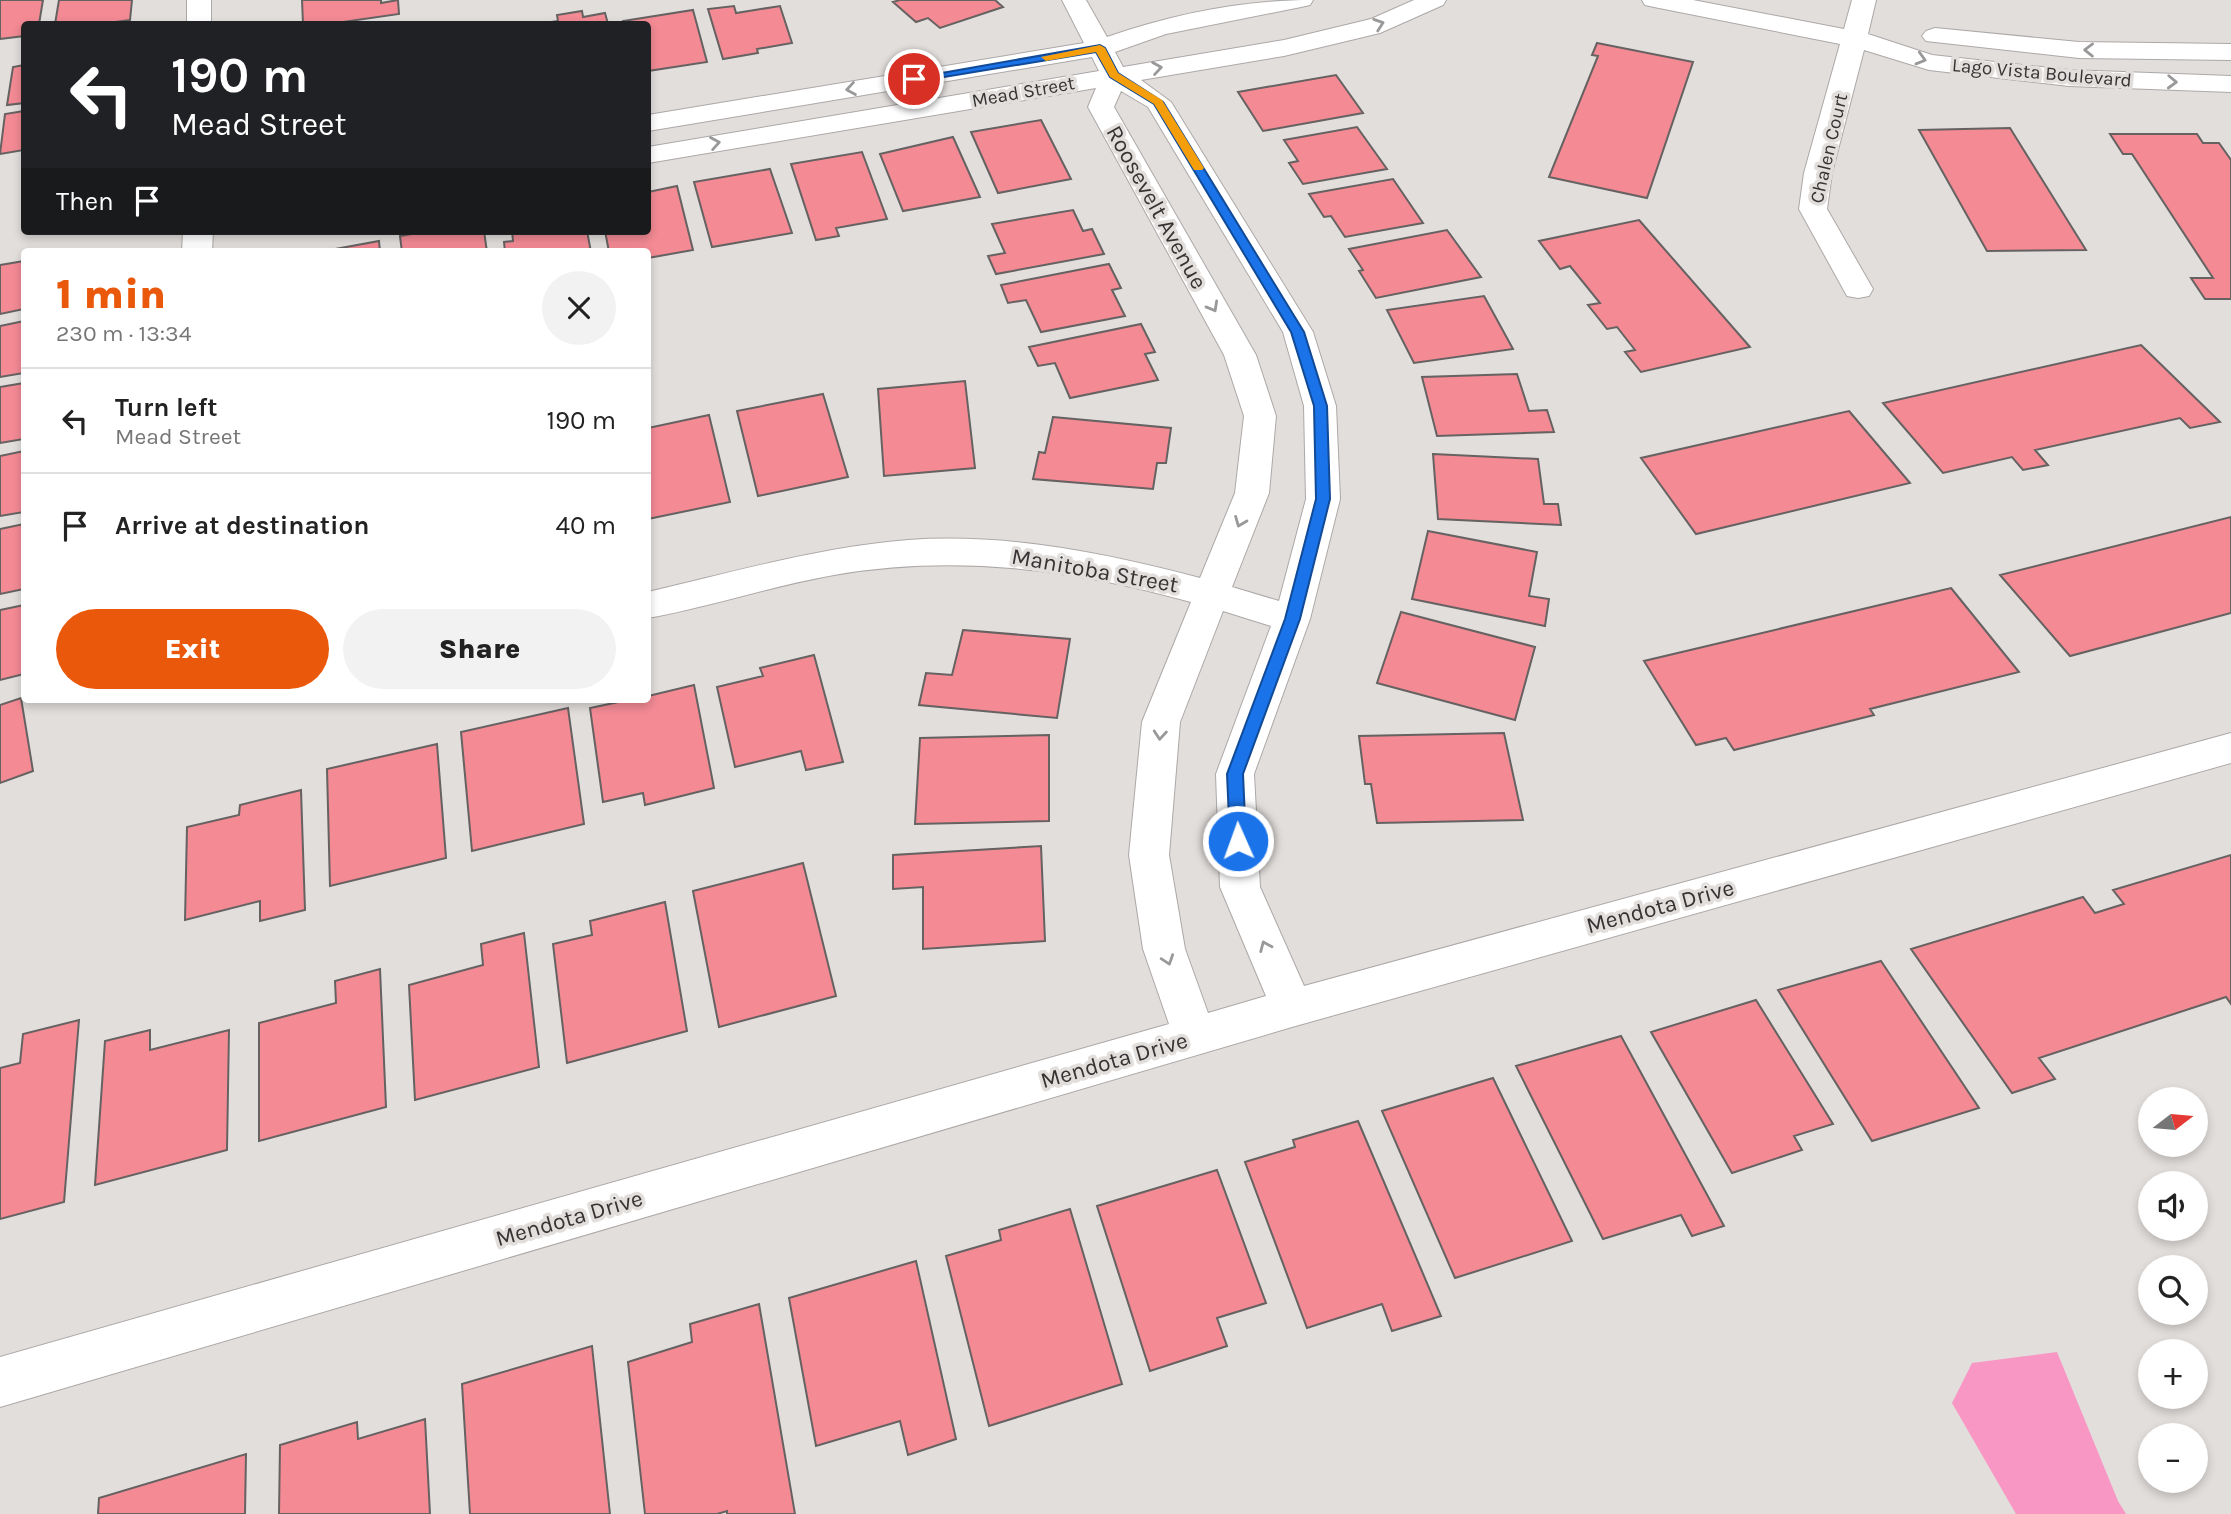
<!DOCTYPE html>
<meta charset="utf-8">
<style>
body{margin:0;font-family:Karla,sans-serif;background:#f2f2f2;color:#222;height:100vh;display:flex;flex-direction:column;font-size:26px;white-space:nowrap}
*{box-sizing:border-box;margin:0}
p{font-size:23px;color:#767676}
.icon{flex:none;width:38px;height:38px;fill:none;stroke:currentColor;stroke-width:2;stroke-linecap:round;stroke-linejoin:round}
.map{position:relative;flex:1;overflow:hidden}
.details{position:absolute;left:21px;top:248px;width:630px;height:455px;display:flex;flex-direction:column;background:#fff;border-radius:7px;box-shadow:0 4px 10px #0003}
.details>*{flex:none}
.top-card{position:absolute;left:21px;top:21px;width:630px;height:214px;border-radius:7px;box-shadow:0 4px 10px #0003;background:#202124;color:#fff;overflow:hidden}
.needle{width:46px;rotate:74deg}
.buttons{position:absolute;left:2138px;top:1087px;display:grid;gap:14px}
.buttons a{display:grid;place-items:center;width:70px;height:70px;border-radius:50%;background:#fff;box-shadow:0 4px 10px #0003;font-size:35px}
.pin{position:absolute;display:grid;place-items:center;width:60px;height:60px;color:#fff;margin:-30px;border:4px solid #fff;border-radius:50%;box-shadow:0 2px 7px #0007}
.me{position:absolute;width:77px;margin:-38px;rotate:358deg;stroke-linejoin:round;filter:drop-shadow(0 0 5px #0008)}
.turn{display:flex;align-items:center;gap:24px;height:147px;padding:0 35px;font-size:32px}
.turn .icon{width:91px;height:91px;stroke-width:2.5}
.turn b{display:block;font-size:49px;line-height:60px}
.then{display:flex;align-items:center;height:66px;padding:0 35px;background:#0003;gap:14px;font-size:26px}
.round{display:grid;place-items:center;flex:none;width:74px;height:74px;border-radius:37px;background:#f2f2f2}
.summary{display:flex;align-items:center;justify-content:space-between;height:119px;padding:0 35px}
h1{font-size:42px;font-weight:800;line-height:52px;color:#ea580c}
.button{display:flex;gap:14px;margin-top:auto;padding:14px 35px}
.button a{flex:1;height:80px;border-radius:42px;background:#ea580c;color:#fff;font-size:28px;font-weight:800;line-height:80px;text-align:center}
.button a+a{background:#f2f2f2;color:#222}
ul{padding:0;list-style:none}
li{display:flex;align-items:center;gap:21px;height:105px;padding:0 35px;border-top:2px solid #e0e0e0}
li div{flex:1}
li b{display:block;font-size:26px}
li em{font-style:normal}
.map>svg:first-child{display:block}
</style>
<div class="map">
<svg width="2231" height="1514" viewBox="0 0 2231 1514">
<rect width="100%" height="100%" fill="#e2dedc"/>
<path fill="#f897c4" d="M 2057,1352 L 2118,1501 L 2126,1514 L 2016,1514 L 1952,1403 L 1972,1363 Z"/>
<path fill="#f38a94" stroke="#666262" stroke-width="2" d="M 0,0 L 43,0 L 39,24 L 24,24 L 24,36 L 0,39 Z
M 59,0 L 132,0 L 130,20 L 101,24 L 55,24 Z
M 302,0 L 381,0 L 381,3 L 398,0 L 399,14 L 329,24 L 303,24 Z
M 900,0 L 995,0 L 1003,7 L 940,28 L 928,18 L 916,22 L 893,2 Z
M 734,6 L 736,13 L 780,6 L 792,43 L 757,49 L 758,53 L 723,59 L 708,9 Z
M 693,10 L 707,62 L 648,71 L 648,24 L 624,24 L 623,21 Z
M 582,11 L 583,17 L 605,13 L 608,24 L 538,24 L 558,21 L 557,15 Z
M 1597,43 L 1693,62 L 1647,198 L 1549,177 L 1598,56 L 1592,55 Z
M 24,65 L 24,103 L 7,105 L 13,67 Z
M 1336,75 L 1363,113 L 1263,131 L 1238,92 Z
M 24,111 L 24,150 L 0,154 L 5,114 Z
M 1041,120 L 1071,179 L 998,193 L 971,132 Z
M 1357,127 L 1387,169 L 1303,184 L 1289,163 L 1298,161 L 1284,140 Z
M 2010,128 L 2086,250 L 1987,251 L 1919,130 Z
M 2110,134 L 2197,134 L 2203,143 L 2219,143 L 2231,160 L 2231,299 L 2205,299 L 2191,278 L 2213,278 L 2132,154 L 2123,154 Z
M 953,137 L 980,197 L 903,211 L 880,154 Z
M 862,152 L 887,219 L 836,228 L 839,236 L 816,240 L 791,164 Z
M 770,169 L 792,233 L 712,247 L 694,182 Z
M 1393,179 L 1423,223 L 1345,237 L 1331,216 L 1324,217 L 1309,194 Z
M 677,186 L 693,250 L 648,258 L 648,252 L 609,252 L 605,231 L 648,231 L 648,192 Z
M 1073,210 L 1083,231 L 1092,229 L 1104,254 L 996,274 L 988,256 L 1005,253 L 992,224 Z
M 1639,220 L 1750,347 L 1641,372 L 1625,352 L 1635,350 L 1617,327 L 1607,329 L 1588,305 L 1600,303 L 1570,266 L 1560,269 L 1539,241 Z
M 1447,230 L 1481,277 L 1376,298 L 1359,271 L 1363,270 L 1349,249 Z
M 429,231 L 484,231 L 487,252 L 402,252 L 400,236 Z
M 512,231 L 587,231 L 591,252 L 505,252 L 504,242 L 513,241 Z
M 379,241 L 380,252 L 319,252 Z
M 24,261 L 24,309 L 0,314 L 0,265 Z
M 1109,264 L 1121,288 L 1112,290 L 1125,316 L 1041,332 L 1026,300 L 1008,303 L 1001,285 Z
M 1484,296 L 1513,349 L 1414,363 L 1387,310 Z
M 24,321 L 24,373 L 0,377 L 0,326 Z
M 1141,324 L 1155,352 L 1145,354 L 1158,380 L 1070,398 L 1055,363 L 1038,366 L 1029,347 Z
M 2141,345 L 2220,422 L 2190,428 L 2180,418 L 2035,450 L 2048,465 L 2023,470 L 2012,457 L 1943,473 L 1883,403 Z
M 1517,374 L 1529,411 L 1547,410 L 1554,432 L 1437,436 L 1422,377 Z
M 965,381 L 975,468 L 884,476 L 878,389 Z
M 24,383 L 24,439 L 0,443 L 0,387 Z
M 823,394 L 848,477 L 758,496 L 737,411 Z
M 1849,411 L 1910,483 L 1696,534 L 1641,458 Z
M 709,415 L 730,502 L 648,519 L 648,428 Z
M 1053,417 L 1171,428 L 1166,463 L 1157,463 L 1153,489 L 1033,479 L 1039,452 L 1045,453 Z
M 24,451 L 24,512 L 0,516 L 0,456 Z
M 1433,454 L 1538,459 L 1544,504 L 1558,504 L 1561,525 L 1438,519 Z
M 2231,517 L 2231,613 L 2070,656 L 2000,575 Z
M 24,524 L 24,589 L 0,594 L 0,529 Z
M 1428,531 L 1537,552 L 1529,596 L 1549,599 L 1545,626 L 1412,599 Z
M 1951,588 L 2019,672 L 1870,709 L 1874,715 L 1734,750 L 1726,738 L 1696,745 L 1644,661 Z
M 24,605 L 24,674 L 0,680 L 0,610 Z
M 1401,612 L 1535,647 L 1515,720 L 1377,683 Z
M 963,630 L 1070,639 L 1057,718 L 919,705 L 926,673 L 952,675 Z
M 814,655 L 843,762 L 806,770 L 801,751 L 735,767 L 717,687 L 763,676 L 760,668 Z
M 694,685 L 714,788 L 645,805 L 643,793 L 603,802 L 590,708 L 628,700 L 648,700 L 648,696 Z
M 21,698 L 33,771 L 0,783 L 0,705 Z
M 568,708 L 584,824 L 472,851 L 461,732 Z
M 1504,733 L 1523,820 L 1377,823 L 1371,784 L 1365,784 L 1359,736 Z
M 1049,735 L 1049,821 L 915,824 L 920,738 Z
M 437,744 L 446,858 L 330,886 L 327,769 Z
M 301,790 L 305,910 L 260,921 L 260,901 L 185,920 L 187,827 L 239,815 L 240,805 Z
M 1041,846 L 1045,941 L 923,949 L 923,887 L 893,889 L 893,855 Z
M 2231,855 L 2231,1004 L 2226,997 L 2039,1058 L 2055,1079 L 2012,1093 L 1911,949 L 2083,897 L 2095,913 L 2124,904 L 2113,890 Z
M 803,863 L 836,996 L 719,1027 L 693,891 Z
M 665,902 L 687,1031 L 567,1063 L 553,944 L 592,935 L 590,921 Z
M 524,933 L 539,1067 L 415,1100 L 409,985 L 483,965 L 481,944 Z
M 1881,961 L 1979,1108 L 1872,1141 L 1778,990 Z
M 380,969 L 386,1107 L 259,1141 L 259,1023 L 336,1003 L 335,981 Z
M 1756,1000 L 1833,1124 L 1794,1136 L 1802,1150 L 1732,1173 L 1651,1032 Z
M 79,1020 L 64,1202 L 0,1219 L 0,1068 L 20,1063 L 23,1034 Z
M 150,1030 L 150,1050 L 229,1030 L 227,1150 L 95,1185 L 105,1041 Z
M 1621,1036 L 1724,1226 L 1692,1236 L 1681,1215 L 1603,1239 L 1516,1066 Z
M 1493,1078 L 1572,1241 L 1455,1278 L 1382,1111 Z
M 1358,1121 L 1441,1316 L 1392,1331 L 1382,1304 L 1307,1328 L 1245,1162 L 1295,1147 L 1293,1140 Z
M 1217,1170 L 1266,1303 L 1217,1318 L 1227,1346 L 1150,1371 L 1097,1206 Z
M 1070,1209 L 1122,1384 L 989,1426 L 946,1256 L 1001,1240 L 999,1230 Z
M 916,1261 L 956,1439 L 908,1455 L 900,1421 L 816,1446 L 789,1298 Z
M 759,1304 L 795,1514 L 727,1514 L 727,1511 L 717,1514 L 645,1514 L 628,1362 L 692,1342 L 690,1324 Z
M 592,1346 L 610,1514 L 470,1514 L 462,1384 Z
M 425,1419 L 430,1514 L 279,1514 L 280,1445 L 357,1422 L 358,1439 Z
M 246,1454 L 245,1514 L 98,1514 L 99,1498 Z"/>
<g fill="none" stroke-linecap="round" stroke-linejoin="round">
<g stroke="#aca8a7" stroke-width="2">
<path id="minor" d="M 187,0 L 211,0 L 211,24 L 187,24 Z
M 1062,0 L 1086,0 L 1107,37 C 1174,14 1242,0 1313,0 L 1310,5 L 1301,7 L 1166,34 L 1115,52 L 1123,67 L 1284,40 L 1371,19 L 1414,0 L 1446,0 L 1443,5 L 1380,33 L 1284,56 L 1141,80 L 1171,102 L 1313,332 L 1336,406 L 1340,499 L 1310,619 L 1254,774 L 1260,887 L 1304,986 L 2231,733 L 2231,763 L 1292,1027 L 0,1407 L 0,1357 L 1169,1024 L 1143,949 L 1129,855 L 1142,722 L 1191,602 C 1073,569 956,554 834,575 C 771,586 710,607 648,618 L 648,592 C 734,572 820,547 908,540 C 1007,533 1105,553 1200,578 L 1235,493 L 1244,416 L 1224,355 L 1088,107 L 1096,88 L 648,163 L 648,147 L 1099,71 L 1092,57 L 648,131 L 648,115 L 1084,43 ZM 1121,91 L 1148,107 L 1283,332 L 1304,406 L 1306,499 L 1279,601 L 1232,587 L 1269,493 L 1276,416 L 1256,355 L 1114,107 ZM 1223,611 L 1271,626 L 1216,774 L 1220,887 L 1266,996 L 1208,1013 L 1185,949 L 1169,855 L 1180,722 Z
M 1642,0 L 1693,0 L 1844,29 L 1852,0 L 1876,0 L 1868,34 L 1932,55 L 2069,70 L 2231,76 L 2231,92 L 2069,86 L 1929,70 L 1864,50 L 1832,173 L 1827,209 L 1873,289 L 1869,296 L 1858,298 L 1847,296 L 1799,209 L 1804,173 L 1840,44 L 1654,7 L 1645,5 Z
M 1935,28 L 2079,42 L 2231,44 L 2231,60 L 2079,58 L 1926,41 L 1922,36 L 1926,31 Z
M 183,231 L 213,231 L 212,252 L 182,252 Z"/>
</g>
<use href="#minor" fill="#fff" fill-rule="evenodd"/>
</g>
<defs><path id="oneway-chevron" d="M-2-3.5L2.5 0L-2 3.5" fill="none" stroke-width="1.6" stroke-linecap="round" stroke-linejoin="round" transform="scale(1.75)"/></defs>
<g stroke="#9a9999">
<use href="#oneway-chevron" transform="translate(1379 24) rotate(-19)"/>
<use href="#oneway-chevron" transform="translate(2089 50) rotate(-179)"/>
<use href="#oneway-chevron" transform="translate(1921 59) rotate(16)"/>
<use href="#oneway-chevron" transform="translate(1157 68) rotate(-9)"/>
<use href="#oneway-chevron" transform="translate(2172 82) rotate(2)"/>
<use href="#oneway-chevron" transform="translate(851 89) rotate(171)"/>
<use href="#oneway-chevron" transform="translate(715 143) rotate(-10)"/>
<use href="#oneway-chevron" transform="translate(1213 307) rotate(61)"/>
<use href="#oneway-chevron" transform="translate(1240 522) rotate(112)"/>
<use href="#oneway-chevron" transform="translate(1160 735) rotate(95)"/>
<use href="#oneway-chevron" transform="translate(1265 946) rotate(-113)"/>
<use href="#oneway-chevron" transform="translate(1168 960) rotate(71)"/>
</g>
<path fill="#1a73e8" stroke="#114b97" stroke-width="2" d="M 1100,45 L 1105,48 L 1118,73 L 1163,102 L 1304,332 L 1327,406 L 1330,499 L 1300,619 L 1243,774 L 1246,841 L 1238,848 L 1230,841 L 1227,774 L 1285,619 L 1316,499 L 1314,406 L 1291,332 L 1154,104 L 1110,77 L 1096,52 L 914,82 L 908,79 Z"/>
<path fill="#f59e0b" d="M 1100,45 L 1105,48 L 1118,73 L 1162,100 L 1204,168 L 1202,170 L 1194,170 L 1154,104 L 1110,77 L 1096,52 L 1046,61 L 1041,57 Z"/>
<g text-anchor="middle" stroke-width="7" stroke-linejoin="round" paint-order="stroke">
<g font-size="19" fill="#353333" stroke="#e2dedc">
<text transform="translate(2042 72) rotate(5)" y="7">Lago Vista Boulevard</text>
<text transform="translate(1023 91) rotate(-10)" y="7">Mead Street</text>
<text transform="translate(1828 148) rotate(-77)" y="7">Chalen Court</text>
</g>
<g font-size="23" fill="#353333" stroke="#e2dedc">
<text transform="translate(1157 207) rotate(61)" y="8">Roosevelt Avenue</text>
<text transform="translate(1095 570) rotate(10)" y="8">Manitoba Street</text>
<text transform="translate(1660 906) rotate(-15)" y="8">Mendota Drive</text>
<text transform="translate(1114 1060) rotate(-16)" y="8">Mendota Drive</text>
<text transform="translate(569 1218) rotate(-16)" y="8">Mendota Drive</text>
</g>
</g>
</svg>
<div class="buttons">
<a><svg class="needle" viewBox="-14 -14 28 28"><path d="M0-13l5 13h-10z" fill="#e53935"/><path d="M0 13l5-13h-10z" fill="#767676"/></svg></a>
<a><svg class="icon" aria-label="sound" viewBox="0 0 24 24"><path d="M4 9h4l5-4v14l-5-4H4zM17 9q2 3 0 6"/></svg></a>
<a><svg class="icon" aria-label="search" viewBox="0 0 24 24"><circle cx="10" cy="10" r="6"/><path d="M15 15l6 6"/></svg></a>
<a>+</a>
<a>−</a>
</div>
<div class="pin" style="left:914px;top:79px;background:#d93025"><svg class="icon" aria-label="arrive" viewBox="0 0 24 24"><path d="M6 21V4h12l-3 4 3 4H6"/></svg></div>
<svg class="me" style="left:1238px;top:841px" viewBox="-20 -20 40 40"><circle r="17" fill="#1a73e8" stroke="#fff" stroke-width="3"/><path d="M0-11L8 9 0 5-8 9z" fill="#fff"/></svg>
<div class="top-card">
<div class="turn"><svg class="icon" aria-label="left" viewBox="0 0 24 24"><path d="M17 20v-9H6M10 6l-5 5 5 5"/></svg><div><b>190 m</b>Mead Street</div></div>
<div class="then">Then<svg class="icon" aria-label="arrive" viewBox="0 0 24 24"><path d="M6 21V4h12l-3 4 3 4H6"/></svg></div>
</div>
<section class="details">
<div class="summary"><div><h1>1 min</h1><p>230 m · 13:34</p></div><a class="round"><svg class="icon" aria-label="close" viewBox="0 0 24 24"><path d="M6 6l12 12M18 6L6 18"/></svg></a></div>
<ul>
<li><svg class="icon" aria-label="left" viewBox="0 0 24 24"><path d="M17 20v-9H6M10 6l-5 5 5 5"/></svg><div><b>Turn left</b><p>Mead Street</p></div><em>190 m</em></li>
<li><svg class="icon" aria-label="arrive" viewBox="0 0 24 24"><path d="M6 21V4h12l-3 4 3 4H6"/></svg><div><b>Arrive at destination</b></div><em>40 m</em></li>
</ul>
<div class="button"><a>Exit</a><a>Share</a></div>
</section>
</div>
